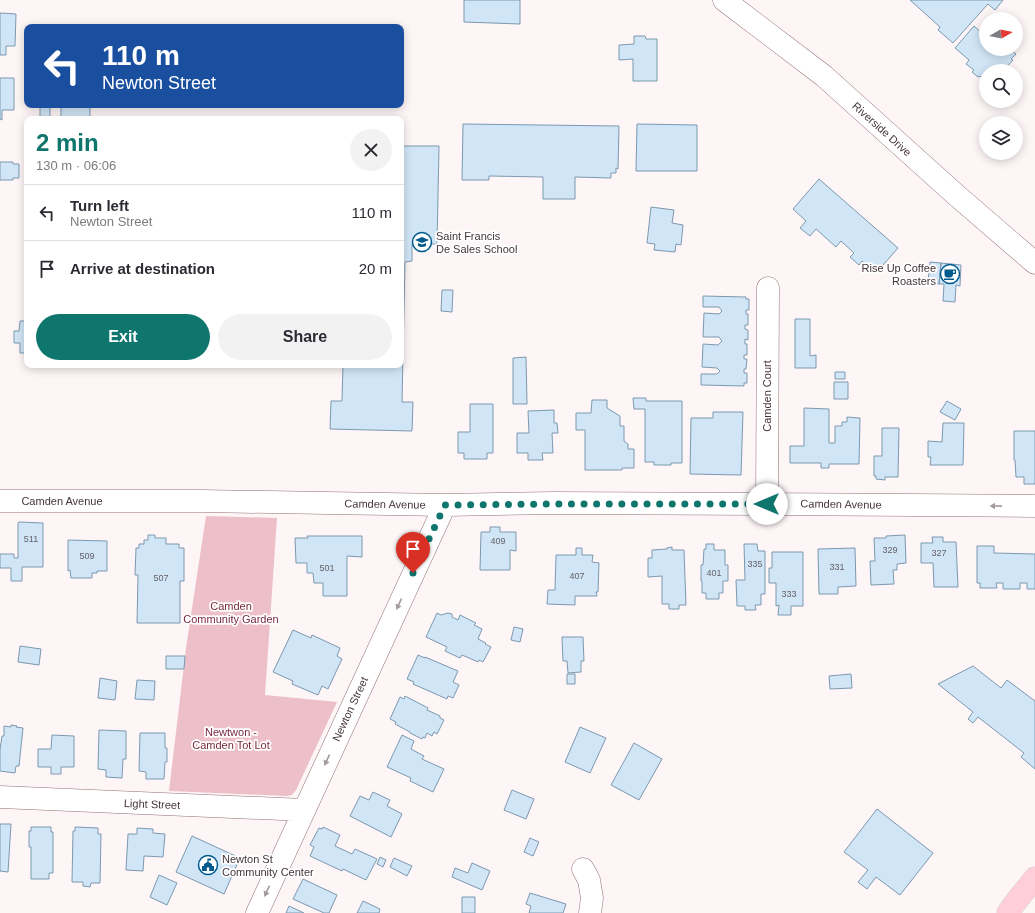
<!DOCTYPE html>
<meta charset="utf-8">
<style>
body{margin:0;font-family:Helvetica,sans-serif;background:#f2f2f3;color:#2b2b33;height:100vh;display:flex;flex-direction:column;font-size:15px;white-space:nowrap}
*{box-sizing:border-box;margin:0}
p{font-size:13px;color:#7c7c81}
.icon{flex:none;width:22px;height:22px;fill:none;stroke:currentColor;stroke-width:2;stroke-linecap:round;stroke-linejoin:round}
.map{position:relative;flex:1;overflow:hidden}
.drawer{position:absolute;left:24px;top:116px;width:380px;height:252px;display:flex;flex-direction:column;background:#fff;border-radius:8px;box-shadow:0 2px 10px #0003}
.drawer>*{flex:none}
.guide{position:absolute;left:24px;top:24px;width:380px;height:84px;border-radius:8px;box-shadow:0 2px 10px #0003;background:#1a4fa0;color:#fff;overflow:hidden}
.needle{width:26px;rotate:81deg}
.controls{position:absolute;left:979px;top:12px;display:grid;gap:8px}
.controls a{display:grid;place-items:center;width:44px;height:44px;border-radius:50%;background:#fff;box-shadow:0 2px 10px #0003;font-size:20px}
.pin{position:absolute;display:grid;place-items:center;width:34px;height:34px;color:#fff;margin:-41px -17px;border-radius:50% 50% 50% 0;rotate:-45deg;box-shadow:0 0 4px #0007}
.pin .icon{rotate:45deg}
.me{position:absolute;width:44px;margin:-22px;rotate:270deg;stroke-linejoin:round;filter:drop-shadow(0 0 3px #0008)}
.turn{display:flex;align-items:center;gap:14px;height:84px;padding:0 12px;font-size:18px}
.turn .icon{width:52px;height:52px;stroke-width:2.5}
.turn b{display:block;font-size:28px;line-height:34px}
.round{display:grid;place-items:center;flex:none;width:42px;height:42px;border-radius:21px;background:#f2f2f3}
.headline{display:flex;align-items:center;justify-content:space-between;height:68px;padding:0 12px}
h1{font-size:24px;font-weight:700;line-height:30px;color:#0f766e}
.action{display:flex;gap:8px;margin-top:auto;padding:8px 12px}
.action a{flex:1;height:46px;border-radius:24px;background:#0f766e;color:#fff;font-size:16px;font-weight:700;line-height:46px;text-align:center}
.action a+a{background:#f2f2f3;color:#2b2b33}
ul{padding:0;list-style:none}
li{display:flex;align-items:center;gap:12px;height:56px;padding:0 12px;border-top:1px solid #e1e1e2}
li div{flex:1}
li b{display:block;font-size:15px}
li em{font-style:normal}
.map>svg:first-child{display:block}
</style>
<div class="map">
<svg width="1035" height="913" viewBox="0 0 1035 913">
<rect width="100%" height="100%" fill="#fdf5f6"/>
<path fill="#edbfc8" d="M 206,516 L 277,518 L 265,695 L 337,702 L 296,790 L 292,795 L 287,796 L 169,791 L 186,648 Z"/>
<path fill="#d0e5f6" stroke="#7c99b0" d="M 464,0 L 520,0 L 520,24 L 464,22 Z
M 910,0 L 1003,0 L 995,10 L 988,4 L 953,43 L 938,30 L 940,27 Z
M 0,13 L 16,14 L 15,46 L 6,46 L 6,55 L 0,55 Z
M 974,26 L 986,37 L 986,49 L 1010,49 L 1016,54 L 1011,59 L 1013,60 L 1003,71 L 986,71 L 986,81 L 984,83 L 982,80 L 983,79 L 980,76 L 978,77 L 972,72 L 974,70 L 966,64 L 969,60 L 955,48 Z
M 634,36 L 645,36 L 646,39 L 657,39 L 657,81 L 633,81 L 633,59 L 619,60 L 619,45 L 634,44 Z
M 0,78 L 14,78 L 14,110 L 2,110 L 2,120 L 0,119 Z
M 61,105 L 90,105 L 90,119 L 61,119 Z
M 40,106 L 50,106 L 50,119 L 40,119 Z
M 463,124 L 619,126 L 618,169 L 616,168 L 616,173 L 611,173 L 611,178 L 575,177 L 575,199 L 543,199 L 543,177 L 489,176 L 489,180 L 462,180 Z
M 637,124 L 697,125 L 697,171 L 636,171 Z
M 401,146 L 439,146 L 437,244 L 412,244 L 412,261 L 405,262 L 402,402 L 413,402 L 412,431 L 330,429 L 331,401 L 342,401 L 343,365 L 401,365 Z
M 0,162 L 13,162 L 13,164 L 19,164 L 19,178 L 13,178 L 13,180 L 0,180 Z
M 819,179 L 898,248 L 876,273 L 862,261 L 859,265 L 850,257 L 854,253 L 841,241 L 836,247 L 816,229 L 810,236 L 800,228 L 806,221 L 793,209 Z
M 651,207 L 674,210 L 672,223 L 683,225 L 681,245 L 676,244 L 675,252 L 654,250 L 655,244 L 647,243 Z
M 930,262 L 941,263 L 939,284 L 928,282 Z
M 941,263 L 961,265 L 960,286 L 956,285 L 955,302 L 943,301 L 944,284 L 939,284 Z
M 442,290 L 453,290 L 452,312 L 441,311 Z
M 703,296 L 746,297 L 746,299 L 749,299 L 749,310 L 746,310 L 746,314 L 748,314 L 748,325 L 745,325 L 745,329 L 748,330 L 748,340 L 745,339 L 745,344 L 747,344 L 747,355 L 744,355 L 744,359 L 747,359 L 746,369 L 744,369 L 744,373 L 747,373 L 747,383 L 744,383 L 744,386 L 701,385 L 701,374 L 717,374 L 720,371 L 717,368 L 702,367 L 703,344 L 718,345 L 722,341 L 719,337 L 703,337 L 704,313 L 719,314 L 722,311 L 719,307 L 703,307 Z
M 795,319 L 810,319 L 810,356 L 816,355 L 816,368 L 795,368 Z
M 20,321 L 27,321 L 27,353 L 20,353 L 20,343 L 14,343 L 14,331 L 19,331 Z
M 526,357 L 527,404 L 513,404 L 513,358 Z
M 835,372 L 845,372 L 845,379 L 835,379 Z
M 834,382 L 848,382 L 848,399 L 834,399 Z
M 633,398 L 646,398 L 646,401 L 682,401 L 682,463 L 671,463 L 671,465 L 654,465 L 654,462 L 645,462 L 645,409 L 634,409 Z
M 592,400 L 607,400 L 607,408 L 620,416 L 620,426 L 624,426 L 624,441 L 628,444 L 628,449 L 634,449 L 634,468 L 622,468 L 622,470 L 585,470 L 585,430 L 576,430 L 576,413 L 591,413 Z
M 947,401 L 961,409 L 955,420 L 940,412 Z
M 470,404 L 493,404 L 493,453 L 487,453 L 487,459 L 464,459 L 464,453 L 458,453 L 458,432 L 470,432 Z
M 804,408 L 829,409 L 829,443 L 835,443 L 835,426 L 842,426 L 842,422 L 847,422 L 847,417 L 860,418 L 859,464 L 829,464 L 829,468 L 821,468 L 821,463 L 790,463 L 790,446 L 804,446 Z
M 554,410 L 554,423 L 557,423 L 558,433 L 552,433 L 553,453 L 542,453 L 543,460 L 528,460 L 528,453 L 517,453 L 517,433 L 529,433 L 528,411 Z
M 713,412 L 743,412 L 741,475 L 690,474 L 691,418 L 713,418 Z
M 943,423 L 964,423 L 963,465 L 930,465 L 931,457 L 928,457 L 928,441 L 942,442 Z
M 882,428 L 899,428 L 898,477 L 885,477 L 885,480 L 876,479 L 876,476 L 874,476 L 874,456 L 882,456 Z
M 1014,431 L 1035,431 L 1035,484 L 1024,484 L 1024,477 L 1016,477 L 1015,460 L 1014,460 Z
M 19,522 L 43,523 L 43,567 L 22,567 L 22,581 L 11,581 L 11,568 L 0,568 L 0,554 L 14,554 L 14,558 L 18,558 L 18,523 Z
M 490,527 L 500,527 L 500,532 L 516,532 L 516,551 L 510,550 L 510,570 L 480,570 L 481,532 L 490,532 Z
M 148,535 L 155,535 L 155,538 L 166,538 L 166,544 L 179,544 L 179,548 L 184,548 L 184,581 L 180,581 L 180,623 L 137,623 L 138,575 L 135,575 L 136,548 L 139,548 L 139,544 L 144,544 L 144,540 L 148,540 Z
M 905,535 L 906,563 L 897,564 L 897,570 L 893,570 L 894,584 L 871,585 L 870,561 L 875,561 L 874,538 L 886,538 L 886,536 Z
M 307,536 L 362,536 L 362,557 L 347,556 L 347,596 L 323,596 L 323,583 L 314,583 L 313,573 L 307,573 L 307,563 L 296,563 L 295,538 L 308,538 Z
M 932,537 L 943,537 L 943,542 L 956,542 L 958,587 L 934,587 L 933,563 L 921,563 L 921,543 L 933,543 Z
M 68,540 L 107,541 L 107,571 L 97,571 L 97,573 L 92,573 L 92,578 L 71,578 L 70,570 L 68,571 Z
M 706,544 L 714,544 L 714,550 L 725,550 L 725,565 L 728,565 L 728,581 L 723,581 L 723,593 L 719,593 L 719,599 L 706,599 L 706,593 L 702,593 L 702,581 L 701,581 L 701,565 L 703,565 L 704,549 L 706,549 Z
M 744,544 L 757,544 L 758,551 L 765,551 L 765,594 L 761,594 L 761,605 L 755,605 L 756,610 L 745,610 L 745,606 L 737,606 L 736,580 L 745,580 Z
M 977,546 L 994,546 L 994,553 L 1035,554 L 1035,589 L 1027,589 L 1027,583 L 1020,583 L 1020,589 L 1003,589 L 1003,583 L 996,583 L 997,588 L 980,588 L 980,583 L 977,583 Z
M 672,547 L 672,550 L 684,550 L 686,605 L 679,605 L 679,609 L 669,609 L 669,604 L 662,604 L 662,576 L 648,577 L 648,558 L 652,558 L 652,550 L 667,549 L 667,548 Z
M 576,548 L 582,548 L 582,555 L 593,555 L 592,562 L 599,563 L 598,592 L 596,592 L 597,596 L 575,596 L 575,605 L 547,604 L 548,590 L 555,590 L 556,555 L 576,555 Z
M 855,548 L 856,586 L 838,587 L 838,594 L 819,594 L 818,549 Z
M 772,552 L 803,552 L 803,606 L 791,606 L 791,615 L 778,615 L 779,605 L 776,606 L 776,583 L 769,583 L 769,568 L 772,568 Z
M 437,613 L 441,615 L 448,613 L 452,614 L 452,617 L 458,620 L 460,615 L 476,623 L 474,625 L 482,629 L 478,639 L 486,643 L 485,644 L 491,647 L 483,662 L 479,660 L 478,662 L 462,655 L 460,658 L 445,651 L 447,647 L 426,637 Z
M 514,627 L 523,629 L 520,642 L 511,640 Z
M 293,630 L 311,638 L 312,635 L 340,648 L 337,656 L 342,659 L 328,689 L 322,686 L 318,695 L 292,684 L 293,681 L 273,672 Z
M 562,637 L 583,637 L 584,661 L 581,661 L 581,672 L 568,673 L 567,661 L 563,661 Z
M 20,646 L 41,649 L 39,665 L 18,662 Z
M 418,655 L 425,658 L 425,657 L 458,671 L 453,682 L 459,685 L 453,698 L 448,696 L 447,699 L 413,684 L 414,682 L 407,679 Z
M 166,656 L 185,656 L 184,669 L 166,669 Z
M 973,666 L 1001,688 L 1007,680 L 1035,701 L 1035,769 L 1021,757 L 1024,753 L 978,717 L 973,723 L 968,719 L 973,712 L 938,684 Z
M 567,674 L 575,674 L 575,684 L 567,684 Z
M 851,674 L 852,688 L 830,689 L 829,676 Z
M 100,678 L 117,681 L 115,700 L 98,698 Z
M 137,680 L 155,681 L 154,700 L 135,699 Z
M 405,696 L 428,708 L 427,710 L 440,716 L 440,718 L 444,720 L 437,734 L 434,732 L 432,736 L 427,733 L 425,738 L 423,737 L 422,739 L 410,733 L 410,732 L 395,724 L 396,722 L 390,719 L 400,697 L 404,699 Z
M 11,725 L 17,726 L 16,727 L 23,728 L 19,766 L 16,766 L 15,773 L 0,771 L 0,750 L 2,736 L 4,736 L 4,726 L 11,727 Z
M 580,727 L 606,738 L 590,773 L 565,762 Z
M 99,730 L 126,731 L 126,759 L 123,759 L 122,778 L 106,777 L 106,770 L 98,769 Z
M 140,733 L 165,733 L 165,748 L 167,748 L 167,762 L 165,762 L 164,779 L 146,779 L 146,772 L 139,771 Z
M 52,735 L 74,736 L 74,767 L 61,767 L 61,774 L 51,774 L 51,767 L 38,767 L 38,749 L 51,749 Z
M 402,735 L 414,741 L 411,749 L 424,756 L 422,759 L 444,769 L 433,792 L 410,781 L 411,778 L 387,767 Z
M 634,743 L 662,759 L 639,800 L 611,785 Z
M 512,790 L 534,799 L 526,819 L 504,810 Z
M 373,792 L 390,800 L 387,806 L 402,814 L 391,837 L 350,816 L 360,796 L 369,800 Z
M 877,809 L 933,853 L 900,895 L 876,877 L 867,889 L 858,882 L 868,870 L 844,852 Z
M 0,824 L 11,824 L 8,872 L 0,871 Z
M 31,827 L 51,827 L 51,832 L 53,832 L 53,873 L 49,873 L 49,879 L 31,879 L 31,847 L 29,847 L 29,831 L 31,831 Z
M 75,827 L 98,828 L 98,834 L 101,834 L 100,883 L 91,883 L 90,887 L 83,886 L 83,882 L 72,882 L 73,831 L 75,831 Z
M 323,827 L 340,835 L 335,846 L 352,854 L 355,849 L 377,859 L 366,880 L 343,869 L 342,871 L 310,856 L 314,847 L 310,845 L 319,828 L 322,829 Z
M 137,828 L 153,829 L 153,833 L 165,834 L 163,857 L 144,856 L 143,871 L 126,870 L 128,834 L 137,834 Z
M 192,836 L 240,858 L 224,894 L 176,872 Z
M 530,838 L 539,842 L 533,856 L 524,852 Z
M 380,857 L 386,860 L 383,867 L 377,864 Z
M 394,858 L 412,866 L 407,876 L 390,867 Z
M 472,863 L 490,871 L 482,890 L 452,877 L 455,868 L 468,873 Z
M 159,875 L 177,883 L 167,905 L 150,897 Z
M 303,879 L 337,895 L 329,913 L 324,913 L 293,899 Z
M 530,893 L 566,904 L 563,913 L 529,913 L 531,906 L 526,904 Z
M 462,897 L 475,897 L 475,913 L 462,913 Z
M 363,901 L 380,909 L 379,913 L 357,913 Z
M 289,906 L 304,913 L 286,913 Z"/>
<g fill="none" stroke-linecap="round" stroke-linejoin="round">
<g stroke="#947077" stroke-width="23">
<path id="minor" d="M 724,0 L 824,76 L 955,194 L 1035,263
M 0,501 L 203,501 L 445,505 L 553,503 L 767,504 L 1035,506
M 767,504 L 768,288
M 0,797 L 304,810
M 583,869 L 589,880 L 592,898 L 590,913
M 257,913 L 445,505"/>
</g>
<g stroke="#d6d3d3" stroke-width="23">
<path id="major" d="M 1008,913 L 1014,904 L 1035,878"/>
</g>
<use href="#minor" stroke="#fff" stroke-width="22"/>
<use href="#major" stroke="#ffced8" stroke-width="22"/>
</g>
<defs><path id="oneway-solid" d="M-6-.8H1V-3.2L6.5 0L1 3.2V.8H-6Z"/></defs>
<g fill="#a29a9c">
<use href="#oneway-solid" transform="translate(996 506) rotate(-179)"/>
<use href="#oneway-solid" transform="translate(399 604) rotate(115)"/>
<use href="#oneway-solid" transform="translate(327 760) rotate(115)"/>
<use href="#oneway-solid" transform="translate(267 891) rotate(115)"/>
</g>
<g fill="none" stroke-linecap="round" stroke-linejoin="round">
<path stroke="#0f766e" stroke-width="7" stroke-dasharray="0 12.6" d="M 413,573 L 445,505 L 553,504 L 767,504"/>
</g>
<defs>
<g id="school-ring" transform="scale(1)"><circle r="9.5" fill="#fff" stroke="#015a8c" stroke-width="1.5"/><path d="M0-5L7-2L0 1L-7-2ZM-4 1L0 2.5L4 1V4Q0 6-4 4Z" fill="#015a8c"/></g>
<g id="cafe-ring" transform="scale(1)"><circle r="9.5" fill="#fff" stroke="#015a8c" stroke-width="1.5"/><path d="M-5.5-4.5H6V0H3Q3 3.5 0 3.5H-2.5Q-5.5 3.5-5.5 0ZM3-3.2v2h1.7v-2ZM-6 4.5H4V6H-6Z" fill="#015a8c"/></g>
<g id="civic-ring" transform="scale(1)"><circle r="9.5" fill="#fff" stroke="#015a8c" stroke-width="1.5"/><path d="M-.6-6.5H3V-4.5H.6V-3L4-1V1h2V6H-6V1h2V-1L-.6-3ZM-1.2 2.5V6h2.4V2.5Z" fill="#015a8c"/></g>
</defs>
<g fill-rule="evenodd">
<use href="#school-ring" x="422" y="242"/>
<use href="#cafe-ring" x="950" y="274"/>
<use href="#civic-ring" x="208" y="865"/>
</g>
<g text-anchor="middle" stroke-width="3.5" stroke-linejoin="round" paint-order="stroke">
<g font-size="9" fill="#676168">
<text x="31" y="542">511</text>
<text x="498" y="544">409</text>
<text x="890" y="553">329</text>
<text x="939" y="556">327</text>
<text x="87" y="559">509</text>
<text x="755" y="567">335</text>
<text x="837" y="570">331</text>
<text x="327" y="571">501</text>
<text x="714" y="576">401</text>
<text x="577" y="579">407</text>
<text x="161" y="581">507</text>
<text x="789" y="597">333</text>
</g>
<g font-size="11" fill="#443538" stroke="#fff">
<text transform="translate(882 129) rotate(42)" y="4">Riverside Drive</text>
<text transform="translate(767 396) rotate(-90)" y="4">Camden Court</text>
<text x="62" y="505">Camden Avenue</text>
<text transform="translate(385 504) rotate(1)" y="4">Camden Avenue</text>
<text transform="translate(841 504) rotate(1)" y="4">Camden Avenue</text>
<text transform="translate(350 709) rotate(-65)" y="4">Newton Street</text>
<text transform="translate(152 804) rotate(2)" y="4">Light Street</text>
</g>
<g font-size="11" fill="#443538" stroke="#fff" text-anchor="start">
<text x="436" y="240">Saint Francis<tspan x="436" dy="13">De Sales School</tspan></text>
<text x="936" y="272" text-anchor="end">Rise Up Coffee<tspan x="936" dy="13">Roasters</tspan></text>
<text x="222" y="863">Newton St<tspan x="222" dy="13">Community Center</tspan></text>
</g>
<g font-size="11" fill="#782940" stroke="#fff">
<text x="231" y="610">Camden<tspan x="231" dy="13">Community Garden</tspan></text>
<text x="231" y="736">Newtwon -<tspan x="231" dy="13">Camden Tot Lot</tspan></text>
</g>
</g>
</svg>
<div class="controls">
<a><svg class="needle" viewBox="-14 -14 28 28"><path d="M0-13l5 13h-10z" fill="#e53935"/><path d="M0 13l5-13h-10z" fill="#7c7c81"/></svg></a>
<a><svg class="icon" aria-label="search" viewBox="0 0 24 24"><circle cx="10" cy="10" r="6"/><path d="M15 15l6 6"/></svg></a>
<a><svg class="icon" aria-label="layers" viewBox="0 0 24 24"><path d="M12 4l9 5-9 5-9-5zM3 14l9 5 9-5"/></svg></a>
</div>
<div class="pin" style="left:413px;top:573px;background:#d93025"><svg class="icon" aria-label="arrive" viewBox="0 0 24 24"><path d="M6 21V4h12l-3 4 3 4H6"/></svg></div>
<svg class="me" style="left:767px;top:504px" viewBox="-20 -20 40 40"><circle r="19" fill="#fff"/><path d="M0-13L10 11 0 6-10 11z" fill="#0f766e"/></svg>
<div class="guide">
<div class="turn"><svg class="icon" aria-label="left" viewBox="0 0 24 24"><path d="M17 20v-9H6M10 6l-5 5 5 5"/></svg><div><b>110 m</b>Newton Street</div></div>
</div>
<section class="drawer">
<div class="headline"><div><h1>2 min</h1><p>130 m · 06:06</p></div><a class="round"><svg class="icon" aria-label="close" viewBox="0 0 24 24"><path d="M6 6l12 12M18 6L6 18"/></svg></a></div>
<ul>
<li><svg class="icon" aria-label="left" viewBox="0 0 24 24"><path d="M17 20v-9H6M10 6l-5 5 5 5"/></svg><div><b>Turn left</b><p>Newton Street</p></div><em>110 m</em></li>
<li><svg class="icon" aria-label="arrive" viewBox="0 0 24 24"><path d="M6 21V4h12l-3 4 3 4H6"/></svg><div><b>Arrive at destination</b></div><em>20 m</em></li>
</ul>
<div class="action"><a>Exit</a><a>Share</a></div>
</section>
</div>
